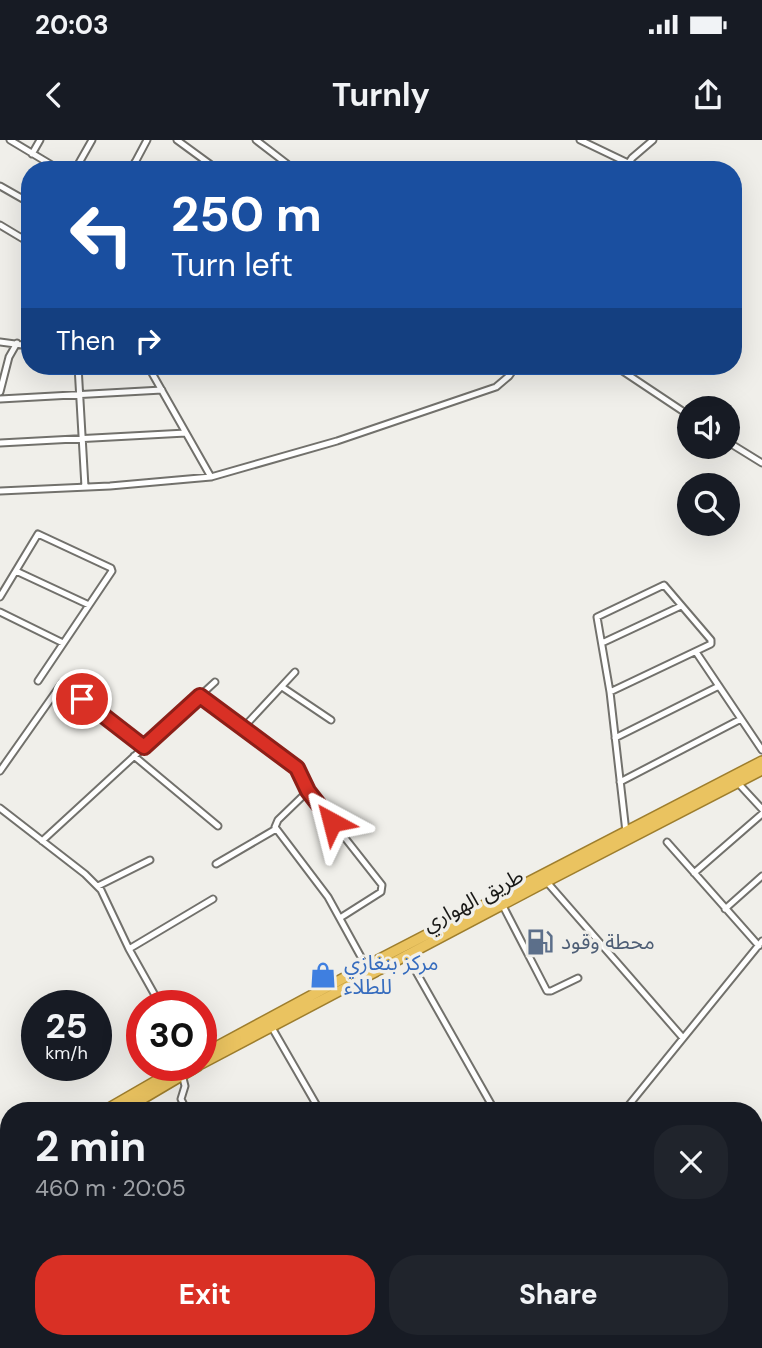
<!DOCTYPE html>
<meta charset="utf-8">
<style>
body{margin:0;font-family:"DM Sans","Noto Sans Arabic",sans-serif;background:#20242c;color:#f1f3f6;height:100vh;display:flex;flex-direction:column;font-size:26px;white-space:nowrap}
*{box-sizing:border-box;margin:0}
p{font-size:23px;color:#9ea1a6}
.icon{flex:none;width:38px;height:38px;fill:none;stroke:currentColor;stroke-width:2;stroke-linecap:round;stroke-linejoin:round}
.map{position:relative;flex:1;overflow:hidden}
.panel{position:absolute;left:0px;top:962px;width:763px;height:247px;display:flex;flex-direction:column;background:#171b24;border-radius:28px 28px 0 0;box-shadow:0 7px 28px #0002}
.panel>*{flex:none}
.top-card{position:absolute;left:21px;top:21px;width:721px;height:214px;border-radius:28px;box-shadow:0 7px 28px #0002;background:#1a4fa0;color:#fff;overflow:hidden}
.tools{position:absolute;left:677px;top:256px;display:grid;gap:14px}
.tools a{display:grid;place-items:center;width:63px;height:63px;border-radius:50%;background:#171b24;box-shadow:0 7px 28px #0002;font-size:35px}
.speed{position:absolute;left:21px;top:850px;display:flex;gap:14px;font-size:35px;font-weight:700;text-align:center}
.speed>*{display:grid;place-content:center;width:91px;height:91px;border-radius:50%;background:#171b24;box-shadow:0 7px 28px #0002;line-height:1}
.speed small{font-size:18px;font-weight:400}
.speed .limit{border:10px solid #d22;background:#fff;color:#111}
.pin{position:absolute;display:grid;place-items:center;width:60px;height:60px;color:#fff;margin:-30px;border:4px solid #fff;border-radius:50%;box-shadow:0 2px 7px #0007}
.me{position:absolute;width:77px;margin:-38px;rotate:322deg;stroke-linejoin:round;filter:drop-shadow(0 0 5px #0008)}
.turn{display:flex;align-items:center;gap:24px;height:147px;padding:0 35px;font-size:32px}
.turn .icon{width:91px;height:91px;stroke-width:2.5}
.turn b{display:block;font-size:49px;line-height:60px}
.then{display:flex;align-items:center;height:66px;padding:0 35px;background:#0003;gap:14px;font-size:26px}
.round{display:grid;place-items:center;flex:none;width:74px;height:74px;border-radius:28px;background:#20242c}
.head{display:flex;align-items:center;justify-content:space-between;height:119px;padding:0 35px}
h1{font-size:42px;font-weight:700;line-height:52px}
.action{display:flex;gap:14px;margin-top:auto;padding:14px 35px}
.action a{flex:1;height:80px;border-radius:28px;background:#d93025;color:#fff;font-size:28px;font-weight:700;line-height:80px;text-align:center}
.action a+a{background:#20242c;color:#f1f3f6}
.status{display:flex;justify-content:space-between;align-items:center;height:49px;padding:0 35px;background:#171b24;direction:ltr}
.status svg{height:19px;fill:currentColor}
header{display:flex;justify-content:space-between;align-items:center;height:91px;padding:0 35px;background:#171b24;font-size:32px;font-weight:700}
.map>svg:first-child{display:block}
</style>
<div class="status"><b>20:03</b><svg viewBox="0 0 49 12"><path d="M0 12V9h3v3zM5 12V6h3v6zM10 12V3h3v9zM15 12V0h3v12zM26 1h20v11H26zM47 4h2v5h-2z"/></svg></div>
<header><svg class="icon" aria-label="back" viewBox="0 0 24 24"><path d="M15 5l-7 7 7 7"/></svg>Turnly<svg class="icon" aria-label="share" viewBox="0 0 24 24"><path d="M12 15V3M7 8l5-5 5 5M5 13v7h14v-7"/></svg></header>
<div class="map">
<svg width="762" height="1208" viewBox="0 0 762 1208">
<rect width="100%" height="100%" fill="#f0efea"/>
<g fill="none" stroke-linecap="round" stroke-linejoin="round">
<g stroke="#72716c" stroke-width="9">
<path id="minor" d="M 10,0 L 60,30
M 177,0 L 218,30
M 256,0 L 295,30
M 580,0 L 628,23
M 32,14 L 40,0
M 135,22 L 145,30
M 75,30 L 92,0
M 131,30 L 147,0
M 624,30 L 632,18 L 653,0
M 0,46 L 30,63
M 0,85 L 30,103
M 0,202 L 30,206
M 78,226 L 85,347
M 148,226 L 211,337
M 615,226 L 690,276
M 0,252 L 9,217 L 17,203
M 0,259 L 162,250
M 728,302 L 762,323
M 0,303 L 186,293
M 0,351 L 110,346 L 211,337 L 337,301 L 496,247 L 509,236 L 516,226
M 16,431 L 89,465
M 0,457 L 38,394 L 111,428 L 112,431 L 38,541
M 0,472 L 63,503
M 602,503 L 681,466
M 696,512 L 762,610
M 282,547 L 331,580
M 610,552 L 711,504 L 711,500 L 664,445 L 597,477 L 610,552 L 626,692
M 200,556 L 297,628 L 308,651 L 278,680 L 275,687 L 328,757 L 366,826
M 243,588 L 295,532
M 615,598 L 719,546
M 134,616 L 218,686
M 0,631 L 62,543 L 144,607
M 620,642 L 741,579
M 738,643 L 762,669
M 308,651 L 382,745 L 381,752 L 340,778
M 0,668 L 85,734 L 101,750 L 129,809 L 161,866
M 42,701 L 215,542
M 667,702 L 759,806
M 216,724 L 276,689
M 694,733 L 762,674
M 546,741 L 683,898
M 98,746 L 150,720
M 502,764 L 547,851 L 551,851 L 578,838
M 725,769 L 762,736
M 129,809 L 213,759
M 406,814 L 495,971
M 271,886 L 320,971
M 182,934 L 185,946 L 181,959 L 187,971
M 624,971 L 762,801
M 0,1124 L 9,1137
M 754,1187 L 762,1192
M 53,1200 L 58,1208
M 318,1200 L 322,1208
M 438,1208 L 444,1200"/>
</g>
<g stroke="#9e7e2d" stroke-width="12">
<path id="trunk" d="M 201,915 L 366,826 L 762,621
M 201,924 L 536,747 L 762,630
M 104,971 L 182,926
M 122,971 L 198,926
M 0,1038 L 9,1032
M 0,1048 L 9,1042"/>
</g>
<use href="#minor" stroke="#fff" stroke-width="5"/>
<use href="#trunk" stroke="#eac360" stroke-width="9"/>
</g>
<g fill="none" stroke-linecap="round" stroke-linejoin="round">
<g stroke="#8d1f18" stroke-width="18">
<path id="route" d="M 82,559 L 144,607 L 200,556 L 297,628 L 308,651 L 332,682"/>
</g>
<use href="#route" stroke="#d93025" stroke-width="12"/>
</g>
<defs>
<g id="fuel-bare" transform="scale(2.1)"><path d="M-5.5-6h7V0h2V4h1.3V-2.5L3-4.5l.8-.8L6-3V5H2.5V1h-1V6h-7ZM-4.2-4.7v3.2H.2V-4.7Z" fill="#5c6f8a" stroke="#f0efea" stroke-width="2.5" paint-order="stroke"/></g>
<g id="shop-bare" transform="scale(2.1)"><path d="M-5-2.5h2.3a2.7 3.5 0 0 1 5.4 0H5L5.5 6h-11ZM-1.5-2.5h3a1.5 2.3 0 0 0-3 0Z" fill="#3f7fe0" stroke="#f0efea" stroke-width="2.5" paint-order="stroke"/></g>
</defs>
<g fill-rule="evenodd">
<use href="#fuel-bare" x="540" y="802"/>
<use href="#shop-bare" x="323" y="835"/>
</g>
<g text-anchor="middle" stroke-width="7" stroke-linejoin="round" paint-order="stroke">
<g font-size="21" fill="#191917" stroke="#f0efea">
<text transform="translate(473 760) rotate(-28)" y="7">طريق الهواري</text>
</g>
<g font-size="21" fill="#4e5e75" stroke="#f0efea" text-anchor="start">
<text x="561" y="809">محطة وقود</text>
</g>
<g font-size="21" fill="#366cbe" stroke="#f0efea" text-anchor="start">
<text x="344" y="830">مركز بنغازي<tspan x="344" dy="24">للطلاء</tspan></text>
</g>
</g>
</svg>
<div class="tools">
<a><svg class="icon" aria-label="sound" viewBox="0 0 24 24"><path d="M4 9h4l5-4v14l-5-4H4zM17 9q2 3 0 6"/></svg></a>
<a><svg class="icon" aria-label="search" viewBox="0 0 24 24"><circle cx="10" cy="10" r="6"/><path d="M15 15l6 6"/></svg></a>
</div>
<div class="speed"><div>25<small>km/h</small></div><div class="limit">30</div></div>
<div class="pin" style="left:82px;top:559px;background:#d93025"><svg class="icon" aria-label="arrive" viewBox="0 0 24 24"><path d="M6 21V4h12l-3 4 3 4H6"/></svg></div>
<svg class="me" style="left:332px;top:682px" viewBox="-20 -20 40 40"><path d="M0-17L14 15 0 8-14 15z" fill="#d93025" stroke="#fff" stroke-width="4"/></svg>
<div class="top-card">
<div class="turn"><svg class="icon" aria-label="left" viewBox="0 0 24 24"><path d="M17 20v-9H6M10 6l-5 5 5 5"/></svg><div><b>250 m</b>Turn left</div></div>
<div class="then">Then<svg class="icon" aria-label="right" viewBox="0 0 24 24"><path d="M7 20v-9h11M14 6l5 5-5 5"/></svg></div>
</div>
<section class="panel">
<div class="head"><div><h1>2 min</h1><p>460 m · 20:05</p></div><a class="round"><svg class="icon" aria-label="close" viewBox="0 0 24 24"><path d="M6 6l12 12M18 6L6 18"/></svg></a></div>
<div class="action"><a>Exit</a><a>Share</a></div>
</section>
</div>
